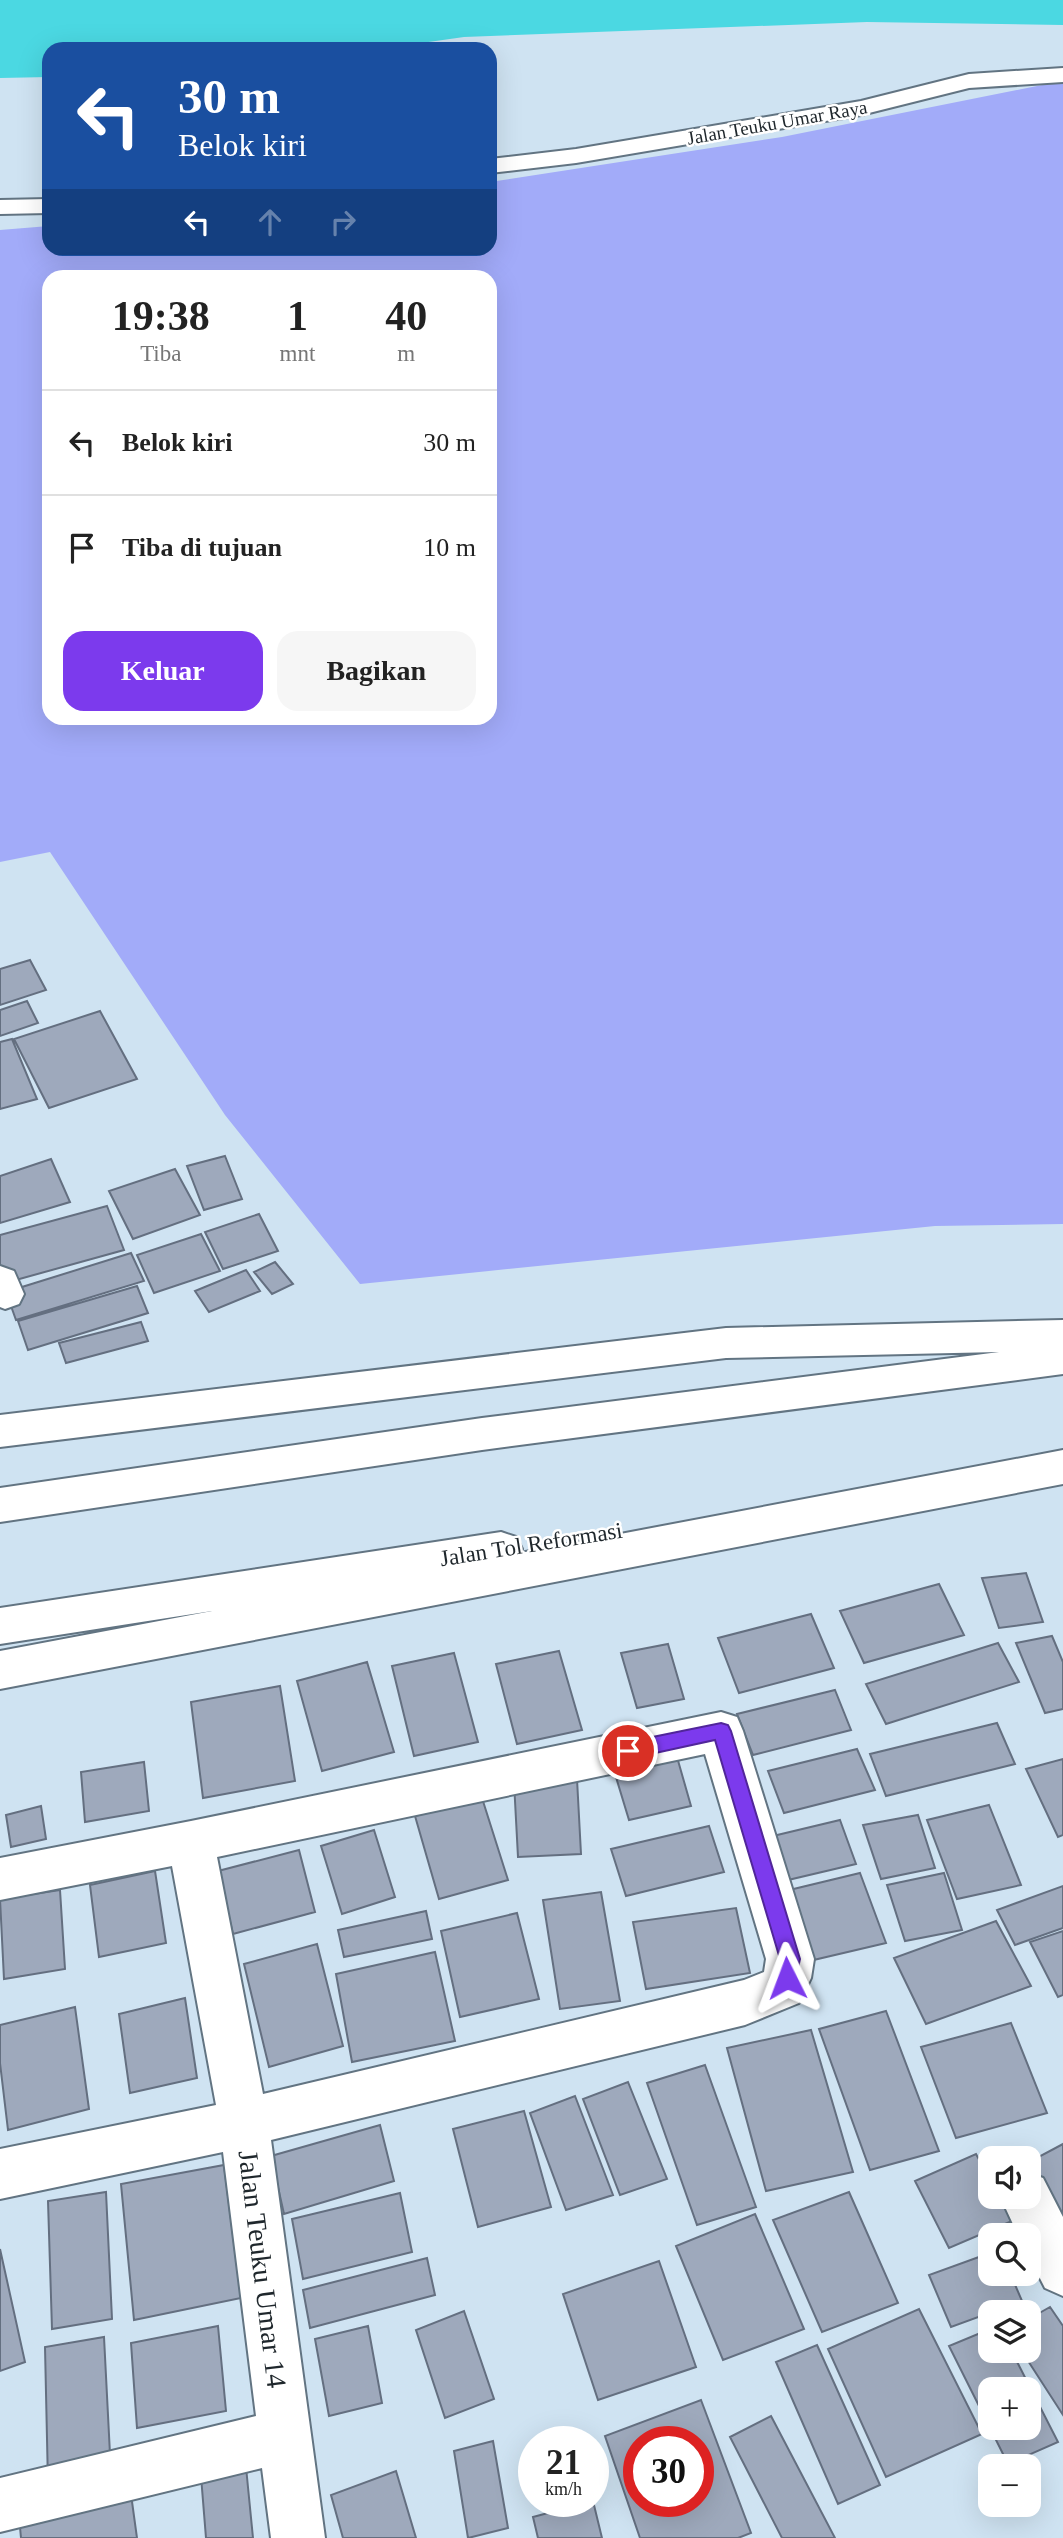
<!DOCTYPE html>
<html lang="id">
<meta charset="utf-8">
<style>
body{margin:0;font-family:"Times New Roman",serif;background:#f6f6f6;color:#222;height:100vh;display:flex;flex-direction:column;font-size:26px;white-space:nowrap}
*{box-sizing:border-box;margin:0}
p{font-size:23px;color:#767676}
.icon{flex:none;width:38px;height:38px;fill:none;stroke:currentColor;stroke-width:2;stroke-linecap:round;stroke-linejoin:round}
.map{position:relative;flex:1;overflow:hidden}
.drawer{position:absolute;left:42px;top:270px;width:455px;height:455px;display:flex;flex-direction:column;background:#fff;border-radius:21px;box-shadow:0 7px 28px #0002}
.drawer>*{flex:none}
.top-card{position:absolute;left:42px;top:42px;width:455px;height:214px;border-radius:21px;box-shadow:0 7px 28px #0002;background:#1a4fa0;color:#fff;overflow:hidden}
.buttons{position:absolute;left:978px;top:2146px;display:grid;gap:14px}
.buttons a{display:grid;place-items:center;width:63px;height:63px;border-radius:14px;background:#fff;box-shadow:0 7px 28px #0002;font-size:35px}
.speed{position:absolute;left:518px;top:2426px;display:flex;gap:14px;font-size:35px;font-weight:700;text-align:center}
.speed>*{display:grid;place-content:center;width:91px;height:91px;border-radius:50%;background:#fff;box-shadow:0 7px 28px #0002;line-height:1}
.speed small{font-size:18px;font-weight:400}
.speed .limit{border:10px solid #d22;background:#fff;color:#111}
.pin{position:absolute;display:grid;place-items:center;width:60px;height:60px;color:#fff;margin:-30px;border:4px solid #fff;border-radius:50%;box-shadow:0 2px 7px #0007}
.me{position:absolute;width:77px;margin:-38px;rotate:357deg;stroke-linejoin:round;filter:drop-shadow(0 0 5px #0008)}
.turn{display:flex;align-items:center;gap:24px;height:147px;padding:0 21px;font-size:32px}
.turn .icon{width:91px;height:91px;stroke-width:2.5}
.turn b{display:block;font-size:49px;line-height:60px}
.lanes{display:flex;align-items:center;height:66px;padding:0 21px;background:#0003;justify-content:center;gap:35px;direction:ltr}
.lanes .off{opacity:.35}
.eta{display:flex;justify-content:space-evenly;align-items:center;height:119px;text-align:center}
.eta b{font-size:42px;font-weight:600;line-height:49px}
.primary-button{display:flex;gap:14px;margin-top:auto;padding:14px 21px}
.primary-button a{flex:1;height:80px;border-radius:21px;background:#7c3aed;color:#fff;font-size:28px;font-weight:600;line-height:80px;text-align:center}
.primary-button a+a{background:#f6f6f6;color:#222}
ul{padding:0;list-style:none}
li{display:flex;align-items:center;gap:21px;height:105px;padding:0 21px;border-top:2px solid #e0e0e0}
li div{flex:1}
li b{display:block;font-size:26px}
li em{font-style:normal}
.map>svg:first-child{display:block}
</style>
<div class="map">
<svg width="1063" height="2538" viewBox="0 0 1063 2538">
<rect width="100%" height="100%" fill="#cfe3f2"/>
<path fill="#a2abf9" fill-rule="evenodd" d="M 1063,83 L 1063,1224 L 935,1226 L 360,1284 L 225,1115 L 50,852 L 0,862 L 0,230 L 49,226 L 49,248 L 490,248 L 490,182 L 782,137 L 1042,85 ZM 49,276 L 490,276 L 490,718 L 49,718 Z"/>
<path fill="#4bd8e2" d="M 0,0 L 1063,0 L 1063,25 L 867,22 L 464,37 L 379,49 L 49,49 L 49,77 L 0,78 Z"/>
<path fill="#9ea9bc" stroke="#646f80" stroke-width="2" fill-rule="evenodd" d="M 30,960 L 46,990 L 0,1005 L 0,969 Z
M 27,1001 L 38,1023 L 0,1036 L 0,1010 Z
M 100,1011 L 137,1079 L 49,1108 L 14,1039 Z
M 12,1039 L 37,1099 L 0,1109 L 0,1042 Z
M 225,1156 L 242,1199 L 204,1210 L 187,1166 Z
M 51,1159 L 70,1202 L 0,1223 L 0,1176 Z
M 175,1169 L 200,1215 L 133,1239 L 109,1191 Z
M 107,1206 L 124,1250 L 5,1283 L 0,1267 L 0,1235 Z
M 259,1214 L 278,1251 L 223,1269 L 205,1232 Z
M 201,1234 L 220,1271 L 154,1293 L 137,1255 Z
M 131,1253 L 144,1281 L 16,1320 L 6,1292 Z
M 275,1262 L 293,1284 L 272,1294 L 254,1272 Z
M 246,1270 L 260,1291 L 209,1312 L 195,1291 Z
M 137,1286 L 148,1313 L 28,1350 L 18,1321 Z
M 141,1322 L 148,1341 L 66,1363 L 59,1343 Z
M 1026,1573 L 1043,1622 L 999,1628 L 982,1578 Z
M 939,1584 L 964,1635 L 864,1663 L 840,1611 Z
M 811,1614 L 834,1668 L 739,1693 L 718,1638 Z
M 1052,1636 L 1063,1662 L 1063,1709 L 1045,1713 L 1016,1643 Z
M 998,1643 L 1019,1682 L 886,1724 L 866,1684 Z
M 668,1644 L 684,1699 L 637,1708 L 621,1653 Z
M 559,1651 L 582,1730 L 517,1744 L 496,1664 Z
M 454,1653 L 478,1742 L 414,1756 L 392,1666 Z
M 367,1662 L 394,1752 L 322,1771 L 297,1681 Z
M 280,1686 L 295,1781 L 203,1798 L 191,1702 Z
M 835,1690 L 851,1730 L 753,1755 L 737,1714 Z
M 997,1723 L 1015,1764 L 886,1796 L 870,1754 Z
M 857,1749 L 875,1790 L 784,1813 L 768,1771 Z
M 675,1750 L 691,1806 L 629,1820 L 612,1764 Z
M 1063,1759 L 1063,1835 L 1058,1837 L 1026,1769 Z
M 144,1762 L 149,1811 L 85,1822 L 81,1772 Z
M 577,1779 L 581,1854 L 518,1857 L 514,1782 Z
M 482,1798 L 508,1880 L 439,1899 L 415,1816 Z
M 989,1805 L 1021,1885 L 957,1899 L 927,1820 Z
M 41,1806 L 46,1839 L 11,1847 L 6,1815 Z
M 918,1815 L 935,1868 L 881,1879 L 863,1825 Z
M 840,1820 L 856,1864 L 788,1880 L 773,1836 Z
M 709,1826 L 724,1872 L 626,1896 L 611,1849 Z
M 374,1830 L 395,1897 L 342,1914 L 321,1846 Z
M 299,1850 L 315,1912 L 233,1934 L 218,1871 Z
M 155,1871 L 166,1943 L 99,1957 L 90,1885 Z
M 860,1873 L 886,1943 L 805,1962 L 781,1892 Z
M 944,1873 L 962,1930 L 905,1941 L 887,1885 Z
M 1063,1886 L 1063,1928 L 1015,1945 L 997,1910 Z
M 60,1890 L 65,1969 L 4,1979 L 0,1899 Z
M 601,1892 L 620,2001 L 560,2009 L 543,1900 Z
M 736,1908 L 750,1973 L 646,1989 L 633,1922 Z
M 426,1911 L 432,1939 L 344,1957 L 338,1930 Z
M 517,1913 L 539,1999 L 460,2017 L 441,1931 Z
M 996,1921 L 1031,1986 L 926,2024 L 894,1958 Z
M 1063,1931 L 1063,1995 L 1058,1997 L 1030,1942 Z
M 317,1944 L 343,2046 L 269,2067 L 244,1964 Z
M 435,1952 L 455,2041 L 352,2062 L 336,1974 Z
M 185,1998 L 197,2078 L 130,2093 L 119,2014 Z
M 75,2007 L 89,2109 L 8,2130 L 0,2063 L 0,2025 Z
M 886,2011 L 939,2151 L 870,2170 L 819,2029 Z
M 1011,2023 L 1047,2113 L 956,2138 L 921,2047 Z
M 811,2030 L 853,2172 L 766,2191 L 727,2048 Z
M 705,2065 L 756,2207 L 697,2225 L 647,2083 Z
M 628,2082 L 667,2179 L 620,2195 L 583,2099 Z
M 575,2096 L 613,2195 L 566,2210 L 530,2113 Z
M 524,2111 L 551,2207 L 478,2227 L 453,2129 Z
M 380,2125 L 394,2181 L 284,2214 L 271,2156 Z
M 1063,2144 L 1063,2229 L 1029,2175 L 1029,2162 Z
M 976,2154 L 990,2180 L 990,2196 L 999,2196 L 1012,2221 L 949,2248 L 915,2181 Z
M 224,2165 L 241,2298 L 134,2320 L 121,2184 Z
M 106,2192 L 112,2319 L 52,2329 L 48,2201 Z
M 849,2192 L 898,2303 L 822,2332 L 773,2220 Z
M 400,2193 L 412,2252 L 303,2279 L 292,2219 Z
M 755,2214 L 804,2329 L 723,2360 L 676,2246 Z
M 0,2249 L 25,2362 L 0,2371 Z
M 990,2253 L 990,2273 L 1010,2273 L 1022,2301 L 951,2327 L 929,2275 Z
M 427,2258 L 435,2295 L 310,2328 L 303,2290 Z
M 659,2261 L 696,2367 L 598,2400 L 563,2294 Z
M 1050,2307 L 1063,2326 L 1063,2415 L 1021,2350 L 1029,2350 L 1029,2319 Z
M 919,2309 L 982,2434 L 886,2477 L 828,2349 Z
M 464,2311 L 494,2399 L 445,2418 L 416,2330 Z
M 218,2326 L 226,2411 L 137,2428 L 131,2343 Z
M 368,2326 L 382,2403 L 329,2416 L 315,2339 Z
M 990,2329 L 990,2350 L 1011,2350 L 1058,2442 L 1008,2464 L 949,2346 ZM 990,2389 L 1029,2389 L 1029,2427 L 990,2427 Z
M 104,2337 L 111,2474 L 48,2484 L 45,2347 Z
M 817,2345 L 880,2485 L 838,2504 L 776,2362 Z
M 701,2400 L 751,2533 L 738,2538 L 640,2538 L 605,2436 ZM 639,2441 L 698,2441 L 698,2501 L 639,2501 Z
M 771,2416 L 835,2538 L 782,2538 L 730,2437 Z
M 493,2441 L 508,2528 L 468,2538 L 454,2451 Z
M 246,2467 L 253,2538 L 206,2538 L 201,2476 Z
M 396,2471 L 416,2538 L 343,2538 L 331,2495 Z
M 130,2487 L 137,2538 L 21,2538 L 19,2516 Z
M 593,2501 L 602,2538 L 538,2538 L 533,2517 Z"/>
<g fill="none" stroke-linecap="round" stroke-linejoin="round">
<g stroke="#627482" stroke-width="4">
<path id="minor" d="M 1063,68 L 1063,82 L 969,88 L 861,115 L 576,163 L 490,173 L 490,159 L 576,149 L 861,101 L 969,74 Z
M 49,199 L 49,213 L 0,214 L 0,200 Z
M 0,1266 L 14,1271 L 24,1294 L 19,1304 L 5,1309 L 0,1307 Z
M 721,1712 L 737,1717 L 743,1731 L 814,1959 L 811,1978 L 799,2003 L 745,2025 L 271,2140 L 325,2538 L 271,2538 L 262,2468 L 0,2532 L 0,2478 L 256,2416 L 223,2152 L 0,2199 L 0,2149 L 216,2105 L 172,1866 L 0,1900 L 0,1858 L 191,1821 ZM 705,1754 L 766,1959 L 764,1972 L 744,1980 L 263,2094 L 217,1857 Z
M 1029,2173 L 1043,2178 L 1063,2217 L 1063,2296 L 1045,2288 L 1029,2257 L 1029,2235 L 1018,2235 L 1000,2196 L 1029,2196 Z"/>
</g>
<g stroke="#627482" stroke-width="4">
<path id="highway" d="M 1063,1320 L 1063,1374 L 482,1450 L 0,1522 L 0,1488 L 482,1418 L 999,1352 L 726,1358 L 0,1447 L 0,1415 L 726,1328 Z
M 1063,1450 L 1063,1484 L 0,1689 L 0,1651 L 212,1611 L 0,1644 L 0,1608 L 501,1532 L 516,1537 L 522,1549 L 520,1553 Z"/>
</g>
<use href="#minor" fill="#fff" fill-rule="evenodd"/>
<use href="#highway" fill="#fff" fill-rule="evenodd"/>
</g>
<path fill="#7c3aed" stroke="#51269a" stroke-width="2" d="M 721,1723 L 728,1725 L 731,1731 L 800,1959 L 794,1985 L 787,1987 L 780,1985 L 777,1978 L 780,1959 L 715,1740 L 628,1759 L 622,1756 L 619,1751 L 622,1745 L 628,1742 Z"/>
<g text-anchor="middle" stroke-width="5" stroke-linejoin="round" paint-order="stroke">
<g font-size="19" fill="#1f272c" stroke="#fff">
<text transform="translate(777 122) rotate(-10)" y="7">Jalan Teuku Umar Raya</text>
</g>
<g font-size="23" fill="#1f272c" stroke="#fff">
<text transform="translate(531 1544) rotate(-9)" y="8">Jalan Tol Reformasi</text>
</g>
<g font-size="28" fill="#1f272c" stroke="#fff">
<text transform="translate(263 2269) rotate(83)" y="10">Jalan Teuku Umar 14</text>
</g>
</g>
</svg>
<div class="buttons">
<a><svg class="icon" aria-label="sound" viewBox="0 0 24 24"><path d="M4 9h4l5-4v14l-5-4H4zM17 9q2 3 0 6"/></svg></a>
<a><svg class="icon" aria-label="search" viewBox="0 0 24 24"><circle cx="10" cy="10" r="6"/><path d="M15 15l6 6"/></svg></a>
<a><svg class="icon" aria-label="layers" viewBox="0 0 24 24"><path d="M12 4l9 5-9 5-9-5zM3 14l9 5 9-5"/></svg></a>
<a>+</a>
<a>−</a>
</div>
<div class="speed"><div>21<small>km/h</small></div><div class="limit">30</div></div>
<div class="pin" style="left:628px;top:1751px;background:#d93025"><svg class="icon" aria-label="arrive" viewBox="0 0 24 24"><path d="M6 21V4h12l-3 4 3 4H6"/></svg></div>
<svg class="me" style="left:787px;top:1978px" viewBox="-20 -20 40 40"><path d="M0-17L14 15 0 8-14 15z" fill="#7c3aed" stroke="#fff" stroke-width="4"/></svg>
<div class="top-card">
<div class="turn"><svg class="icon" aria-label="left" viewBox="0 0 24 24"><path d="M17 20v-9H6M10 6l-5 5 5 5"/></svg><div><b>30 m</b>Belok kiri</div></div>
<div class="lanes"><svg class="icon" aria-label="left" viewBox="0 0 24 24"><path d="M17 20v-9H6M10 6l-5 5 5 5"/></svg><svg class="icon off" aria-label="ahead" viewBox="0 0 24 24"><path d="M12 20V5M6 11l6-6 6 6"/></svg><svg class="icon off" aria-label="right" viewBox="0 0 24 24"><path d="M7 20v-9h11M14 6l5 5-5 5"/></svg></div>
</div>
<section class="drawer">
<div class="eta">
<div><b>19:38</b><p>Tiba</p></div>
<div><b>1</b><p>mnt</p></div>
<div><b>40</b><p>m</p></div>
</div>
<ul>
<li><svg class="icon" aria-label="left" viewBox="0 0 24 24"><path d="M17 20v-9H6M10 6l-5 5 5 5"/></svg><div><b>Belok kiri</b></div><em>30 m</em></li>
<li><svg class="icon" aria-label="arrive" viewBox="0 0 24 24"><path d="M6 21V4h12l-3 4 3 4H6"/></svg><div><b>Tiba di tujuan</b></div><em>10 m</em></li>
</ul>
<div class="primary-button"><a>Keluar</a><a>Bagikan</a></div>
</section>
</div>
